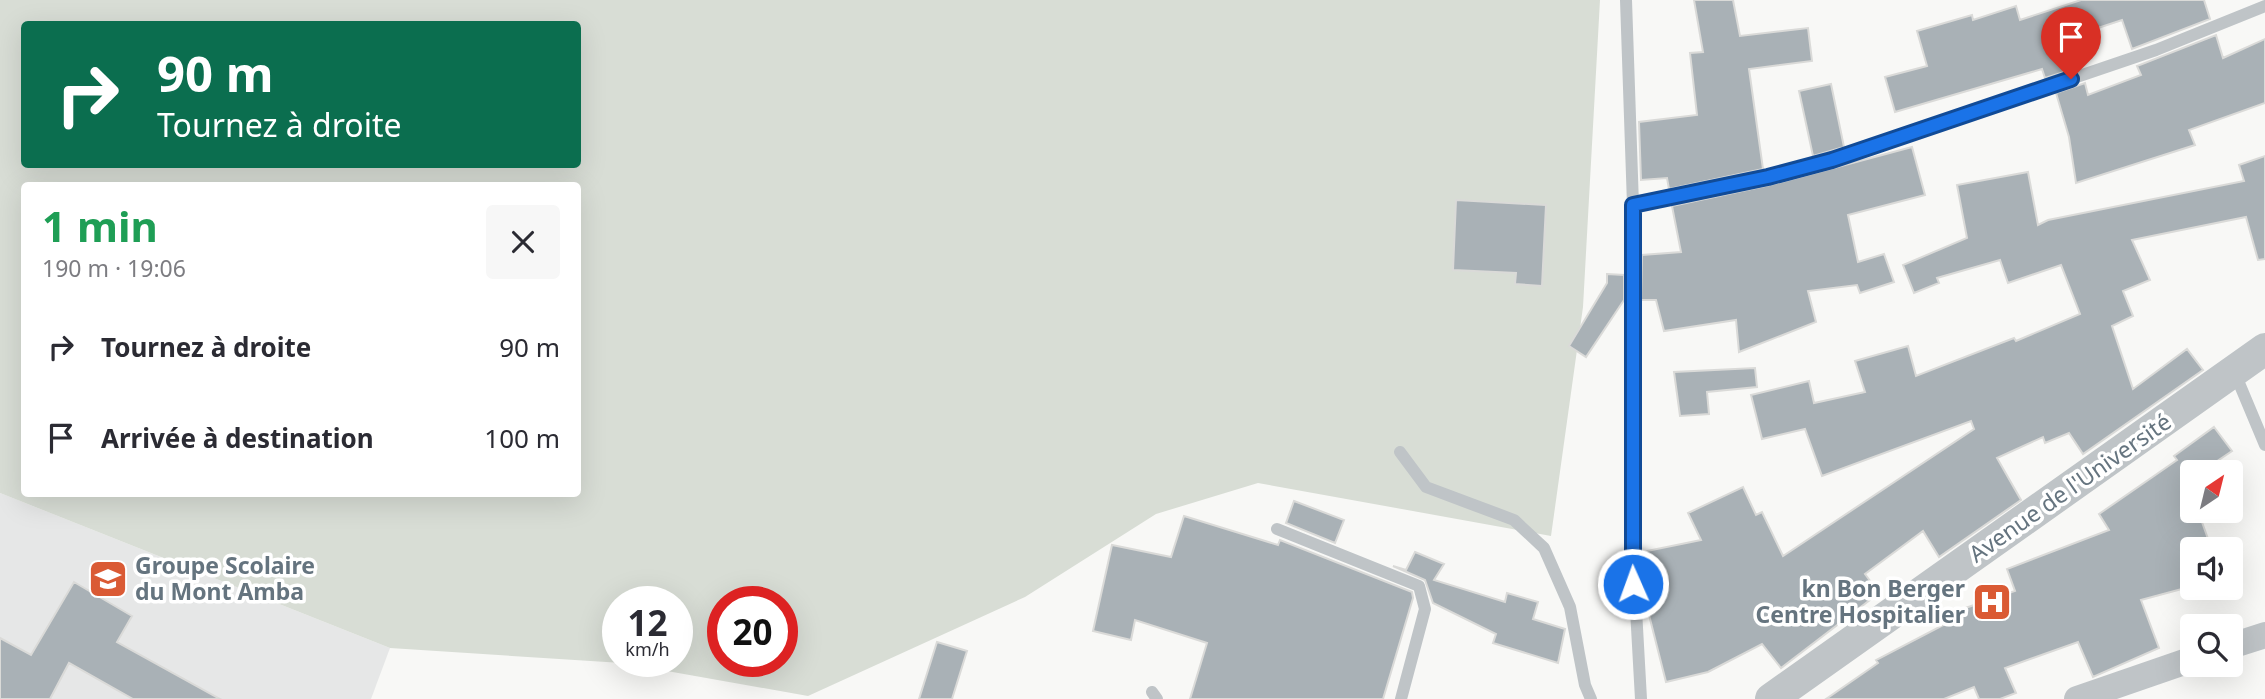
<!DOCTYPE html>
<html lang="fr">
<meta charset="utf-8">
<style>
body{margin:0;font-family:"Noto Sans",sans-serif;background:#f7f7f7;color:#2b2b33;height:100vh;display:flex;flex-direction:column;font-size:26px;white-space:nowrap}
*{box-sizing:border-box;margin:0}
p{font-size:23px;color:#7c7c81}
.icon{flex:none;width:38px;height:38px;fill:none;stroke:currentColor;stroke-width:2;stroke-linecap:round;stroke-linejoin:round}
.map{position:relative;flex:1;overflow:hidden}
.side{position:absolute;left:21px;top:182px;width:560px;height:315px;display:flex;flex-direction:column;background:#fff;border-radius:7px;box-shadow:0 7px 28px #0002}
.side>*{flex:none}
.hud{position:absolute;left:21px;top:21px;width:560px;height:147px;border-radius:7px;box-shadow:0 7px 28px #0002;background:#0b6e4f;color:#fff;overflow:hidden}
.needle{width:46px;rotate:35deg}
.buttons{position:absolute;left:2180px;top:460px;display:grid;gap:14px}
.buttons a{display:grid;place-items:center;width:63px;height:63px;border-radius:7px;background:#fff;box-shadow:0 7px 28px #0002;font-size:35px}
.speed{position:absolute;left:602px;top:586px;display:flex;gap:14px;font-size:35px;font-weight:700;text-align:center}
.speed>*{display:grid;place-content:center;width:91px;height:91px;border-radius:50%;background:#fff;box-shadow:0 7px 28px #0002;line-height:1}
.speed small{font-size:18px;font-weight:400}
.speed .limit{border:10px solid #d22;background:#fff;color:#111}
.pin{position:absolute;display:grid;place-items:center;width:60px;height:60px;color:#fff;margin:-72px -30px;border-radius:50% 50% 50% 0;rotate:-45deg;box-shadow:0 0 7px #0007}
.pin .icon{rotate:45deg}
.me{position:absolute;width:77px;margin:-38px;rotate:358deg;stroke-linejoin:round;filter:drop-shadow(0 0 5px #0008)}
.turn{display:flex;align-items:center;gap:24px;height:147px;padding:0 21px;font-size:32px}
.turn .icon{width:91px;height:91px;stroke-width:2.5}
.turn b{display:block;font-size:49px;line-height:60px}
.round{display:grid;place-items:center;flex:none;width:74px;height:74px;border-radius:7px;background:#f7f7f7}
.head{display:flex;align-items:center;justify-content:space-between;height:119px;padding:0 21px}
h1{font-size:42px;font-weight:700;line-height:52px;color:#1e9e55}
ul{padding:0;list-style:none}
li{display:flex;align-items:center;gap:21px;height:91px;padding:0 21px}
li div{flex:1}
li b{display:block;font-size:26px}
li em{font-style:normal}
.map>svg:first-child{display:block}
</style>
<div class="map">
<svg width="2265" height="699" viewBox="0 0 2265 699">
<rect width="100%" height="100%" fill="#f8f8f6"/>
<path fill="#e6e7e7" d="M 0,493 L 390,648 L 371,699 L 0,699 Z"/>
<path fill="#d8ddd5" fill-rule="evenodd" d="M 0,0 L 1600,0 L 1583,307 L 1551,536 L 1258,483 L 1156,514 L 1025,597 L 808,696 L 622,663 L 390,648 L 0,493 ZM 24,24 L 578,24 L 578,164 L 24,164 ZM 24,186 L 578,186 L 578,494 L 24,494 ZM 618,602 L 677,602 L 677,662 L 618,662 ZM 723,602 L 782,602 L 782,662 L 723,662 Z"/>
<path fill="#a9b1b6" stroke="#dadad8" stroke-width="2" d="M 1694,0 L 1733,0 L 1740,36 L 1808,28 L 1812,61 L 1749,69 L 1763,169 L 1669,189 L 1667,178 L 1641,180 L 1639,122 L 1697,115 L 1690,53 L 1703,52 Z
M 2081,0 L 2204,0 L 2210,19 L 2132,49 L 2122,20 L 2071,37 L 2080,67 L 2045,78 L 2042,69 L 1895,112 L 1885,77 L 1927,66 L 1917,31 L 1972,15 L 1973,20 L 2016,6 L 2020,20 Z
M 2216,35 L 2223,58 L 2265,39 L 2265,103 L 2189,130 L 2195,145 L 2076,183 L 2069,137 L 2056,93 L 2085,83 L 2088,95 L 2141,75 L 2137,66 Z
M 1831,84 L 1844,147 L 1813,156 L 1799,91 Z
M 1912,147 L 1925,195 L 1848,215 L 1858,262 L 1884,254 L 1894,282 L 1860,293 L 1857,285 L 1808,291 L 1816,322 L 1739,352 L 1736,320 L 1664,331 L 1656,300 L 1641,300 L 1642,255 L 1681,252 L 1672,206 L 1770,185 Z
M 2265,156 L 2265,259 L 2258,260 L 2246,217 L 2132,240 L 2150,280 L 2123,291 L 2133,316 L 2112,326 L 2133,389 L 2187,349 L 2203,370 L 2083,454 L 2069,433 L 2045,443 L 2043,437 L 1997,458 L 2021,500 L 1939,557 L 1923,531 L 1865,574 L 1879,593 L 1781,668 L 1762,644 L 1708,672 L 1666,682 L 1648,611 L 1642,552 L 1701,540 L 1688,513 L 1743,487 L 1756,515 L 1762,512 L 1783,556 L 1974,429 L 1971,421 L 1822,476 L 1805,429 L 1762,439 L 1751,395 L 1809,381 L 1814,403 L 1865,392 L 1855,361 L 1908,346 L 1916,376 L 2014,338 L 2016,341 L 2080,314 L 2061,265 L 2008,283 L 2000,260 L 1937,278 L 1939,283 L 1914,293 L 1903,265 L 1967,238 L 1957,185 L 2028,172 L 2038,225 L 2048,220 L 2244,181 L 2239,165 Z
M 1456,200 L 1546,205 L 1542,286 L 1515,284 L 1516,273 L 1453,270 Z
M 1607,274 L 1624,275 L 1624,300 L 1586,357 L 1569,346 L 1607,283 Z
M 1755,368 L 1757,387 L 1707,392 L 1709,414 L 1680,416 L 1674,372 Z
M 2214,427 L 2232,451 L 2201,472 L 2193,472 L 2193,478 L 2187,482 L 2193,497 L 2193,511 L 2198,511 L 2212,550 L 2193,550 L 2193,586 L 2141,600 L 2159,648 L 2093,677 L 2078,642 L 2005,668 L 2016,693 L 2000,699 L 1979,699 L 1974,687 L 1944,699 L 1826,699 L 1878,663 L 1876,660 L 1953,620 L 1951,613 L 2015,591 L 2007,569 L 2109,530 L 2099,514 L 2177,460 L 2174,456 Z
M 1294,501 L 1344,520 L 1335,543 L 1286,523 Z
M 1184,516 L 1278,545 L 1280,540 L 1412,592 L 1413,598 L 1383,699 L 1190,699 L 1207,643 L 1135,620 L 1131,640 L 1093,631 L 1112,545 L 1171,557 Z
M 1415,552 L 1444,564 L 1434,580 L 1505,602 L 1507,593 L 1538,602 L 1533,619 L 1565,629 L 1558,663 L 1493,643 L 1496,634 L 1433,603 L 1425,580 L 1393,566 L 1406,570 Z
M 74,582 L 132,616 L 117,642 L 220,699 L 133,699 L 69,663 L 50,699 L 0,699 L 0,638 L 31,655 Z
M 937,642 L 967,651 L 952,699 L 919,699 Z"/>
<g fill="none" stroke-linecap="round" stroke-linejoin="round">
<path stroke="#bfc4c7" stroke-width="12" d="M 1626,0 L 1633,205 L 1632,538 L 1641,699
M 1633,205 L 1768,177 L 1832,160 L 2156,50 L 2265,6
M 2234,371 L 2265,445
M 1400,452 L 1426,487 L 1514,520 L 1544,548 L 1570,607 L 1585,685 L 1591,699
M 1277,529 L 1419,586 L 1425,609 L 1401,699
M 1152,692 L 1157,699"/>
<path stroke="#bfc4c7" stroke-width="26" d="M 2231,646 L 2265,635
M 2077,699 L 2193,659"/>
<path stroke="#bfc4c7" stroke-width="32" d="M 1771,699 L 2265,349"/>
</g>
<g fill="none" stroke-linecap="round" stroke-linejoin="round">
<g stroke="#114b97" stroke-width="18">
<path id="route" d="M 1633,584 L 1633,205 L 1768,177 L 1832,160 L 2071,79"/>
</g>
<use href="#route" stroke="#1a73e8" stroke-width="12"/>
</g>
<defs>
<g id="school-square" transform="scale(2.0125)"><rect x="-9" y="-9" width="18" height="18" rx="4" fill="#da5a34" stroke="#fff"/><path d="M0-5L7-2L0 1L-7-2ZM-4 1L0 2.5L4 1V4Q0 6-4 4Z" fill="#fff"/></g>
<g id="hospital-square" transform="scale(2.0125)"><rect x="-9" y="-9" width="18" height="18" rx="4" fill="#da5a34" stroke="#fff"/><path d="M-5-5h3v3.5h4V-5h3V5h-3V1.5h-4V5h-3Z" fill="#fff"/></g>
</defs>
<g fill-rule="evenodd">
<use href="#school-square" x="108" y="579"/>
<use href="#hospital-square" x="1992" y="602"/>
</g>
<g text-anchor="middle" stroke-width="7" stroke-linejoin="round" paint-order="stroke">
<g font-size="23" fill="#65747f" stroke="#fff">
<text transform="translate(2070 488) rotate(-35)" y="8">Avenue de l'Université</text>
</g>
<g font-size="23" font-weight="bold" fill="#65747f" stroke="#fff" text-anchor="start">
<text x="135" y="574">Groupe Scolaire<tspan x="135" dy="26">du Mont Amba</tspan></text>
<text x="1965" y="597" text-anchor="end">kn Bon Berger<tspan x="1965" dy="26">Centre Hospitalier</tspan></text>
</g>
</g>
</svg>
<div class="buttons">
<a><svg class="needle" viewBox="-14 -14 28 28"><path d="M0-13l5 13h-10z" fill="#e53935"/><path d="M0 13l5-13h-10z" fill="#7c7c81"/></svg></a>
<a><svg class="icon" aria-label="sound" viewBox="0 0 24 24"><path d="M4 9h4l5-4v14l-5-4H4zM17 9q2 3 0 6"/></svg></a>
<a><svg class="icon" aria-label="search" viewBox="0 0 24 24"><circle cx="10" cy="10" r="6"/><path d="M15 15l6 6"/></svg></a>
</div>
<div class="speed"><div>12<small>km/h</small></div><div class="limit">20</div></div>
<div class="pin" style="left:2071px;top:79px;background:#d93025"><svg class="icon" aria-label="arrive" viewBox="0 0 24 24"><path d="M6 21V4h12l-3 4 3 4H6"/></svg></div>
<svg class="me" style="left:1633px;top:584px" viewBox="-20 -20 40 40"><circle r="17" fill="#1a73e8" stroke="#fff" stroke-width="3"/><path d="M0-11L8 9 0 5-8 9z" fill="#fff"/></svg>
<div class="hud">
<div class="turn"><svg class="icon" aria-label="right" viewBox="0 0 24 24"><path d="M7 20v-9h11M14 6l5 5-5 5"/></svg><div><b>90 m</b>Tournez à droite</div></div>
</div>
<section class="side">
<div class="head"><div><h1>1 min</h1><p>190 m · 19:06</p></div><a class="round"><svg class="icon" aria-label="close" viewBox="0 0 24 24"><path d="M6 6l12 12M18 6L6 18"/></svg></a></div>
<ul>
<li><svg class="icon" aria-label="right" viewBox="0 0 24 24"><path d="M7 20v-9h11M14 6l5 5-5 5"/></svg><div><b>Tournez à droite</b></div><em>90 m</em></li>
<li><svg class="icon" aria-label="arrive" viewBox="0 0 24 24"><path d="M6 21V4h12l-3 4 3 4H6"/></svg><div><b>Arrivée à destination</b></div><em>100 m</em></li>
</ul>
</section>
</div>
